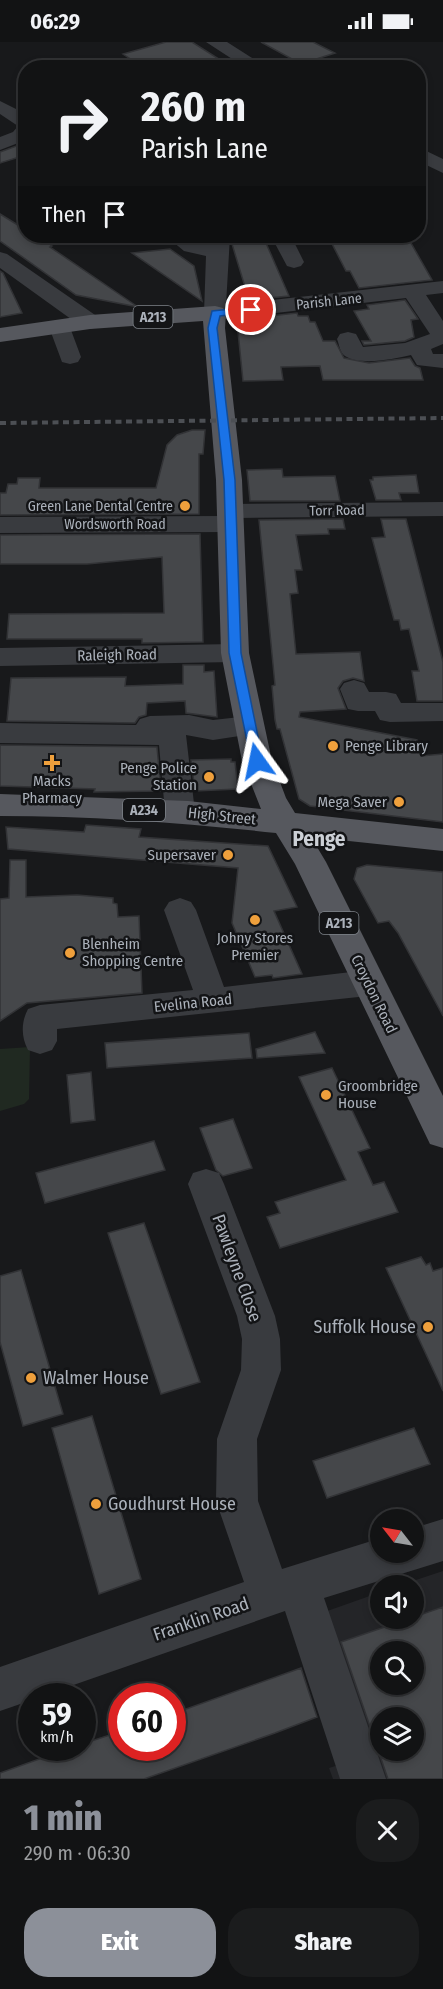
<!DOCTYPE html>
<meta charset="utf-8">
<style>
body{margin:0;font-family:"Fira Sans Condensed",sans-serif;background:#1b1c1d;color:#f1f3f6;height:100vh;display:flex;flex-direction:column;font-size:22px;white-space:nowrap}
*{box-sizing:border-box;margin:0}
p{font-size:20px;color:#9c9ea0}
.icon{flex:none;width:33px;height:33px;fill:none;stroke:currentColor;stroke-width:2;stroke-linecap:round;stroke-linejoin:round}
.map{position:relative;height:1737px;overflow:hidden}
.sheet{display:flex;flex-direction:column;background:#121314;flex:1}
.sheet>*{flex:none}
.banner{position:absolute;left:18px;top:18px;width:408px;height:183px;border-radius:24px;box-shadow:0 3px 9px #0003,0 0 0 2px #313234;background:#121314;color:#f1f3f6;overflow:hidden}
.needle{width:39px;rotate:301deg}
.buttons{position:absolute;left:370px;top:1467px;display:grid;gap:12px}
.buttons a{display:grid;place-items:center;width:54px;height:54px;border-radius:50%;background:#121314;box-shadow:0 3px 9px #0003,0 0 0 2px #313234;font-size:30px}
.speed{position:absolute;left:18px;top:1641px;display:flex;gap:12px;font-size:30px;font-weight:700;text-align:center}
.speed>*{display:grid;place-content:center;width:78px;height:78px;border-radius:50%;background:#121314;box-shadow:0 3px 9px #0003,0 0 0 2px #313234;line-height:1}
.speed small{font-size:15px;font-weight:400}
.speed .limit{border:9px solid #d22;background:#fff;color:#111}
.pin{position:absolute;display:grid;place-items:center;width:51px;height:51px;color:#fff;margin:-26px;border:3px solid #fff;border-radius:50%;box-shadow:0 2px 6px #0007}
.me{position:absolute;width:66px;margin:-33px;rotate:348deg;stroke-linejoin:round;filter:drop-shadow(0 0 4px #0008)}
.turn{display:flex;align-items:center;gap:21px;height:126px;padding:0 24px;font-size:27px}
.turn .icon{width:78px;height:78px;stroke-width:2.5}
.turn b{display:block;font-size:42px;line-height:51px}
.then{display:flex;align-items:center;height:57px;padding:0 24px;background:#0003;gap:12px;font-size:22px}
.round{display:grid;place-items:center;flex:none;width:63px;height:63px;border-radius:24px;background:#1b1c1d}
.headline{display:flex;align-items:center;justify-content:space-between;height:102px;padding:0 24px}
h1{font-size:36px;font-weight:800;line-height:45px;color:#8c9099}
.primary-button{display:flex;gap:12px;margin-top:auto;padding:12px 24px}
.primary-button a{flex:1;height:69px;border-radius:24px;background:#8c9099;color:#fff;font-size:24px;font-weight:800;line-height:69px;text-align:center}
.primary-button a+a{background:#1b1c1d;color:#f1f3f6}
.status{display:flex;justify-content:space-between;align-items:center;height:42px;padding:0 30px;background:#121314;direction:ltr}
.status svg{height:16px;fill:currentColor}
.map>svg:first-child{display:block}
</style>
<div class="status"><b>06:29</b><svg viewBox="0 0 49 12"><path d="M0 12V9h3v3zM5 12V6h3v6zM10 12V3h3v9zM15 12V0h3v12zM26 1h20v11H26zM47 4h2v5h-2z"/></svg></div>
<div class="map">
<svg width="443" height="1737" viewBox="0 0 443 1737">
<rect width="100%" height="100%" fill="#18191b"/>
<path fill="#242528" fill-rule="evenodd" d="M 443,1529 L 443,1737 L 333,1737 L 329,1726 L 348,1720 L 299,1579 L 381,1550 L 381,1576 L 414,1576 L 414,1544 L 401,1543 ZM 381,1610 L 414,1610 L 414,1642 L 381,1642 ZM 381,1676 L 414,1676 L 414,1708 L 381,1708 Z"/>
<path fill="#202921" d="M 30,1005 L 29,1057 L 24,1062 L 0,1069 L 0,1007 Z"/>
<path fill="#45474a" stroke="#323336" stroke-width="1.5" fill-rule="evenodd" d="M 166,0 L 192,0 L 233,26 L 144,26 L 123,12 Z
M 261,0 L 313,0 L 335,11 L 301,22 Z
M 19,103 L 26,108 L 26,113 L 0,121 L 0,110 Z
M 0,172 L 26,188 L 26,194 L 37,194 L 52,204 L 50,205 L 138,265 L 76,253 L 0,199 Z
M 328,194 L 407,194 L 432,238 L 359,246 L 350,229 L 346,229 Z
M 260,199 L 261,201 L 266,201 L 289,254 L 249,258 L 232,202 Z
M 170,207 L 194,224 L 202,259 L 132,211 Z
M 0,229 L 3,231 L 22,271 L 0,275 Z
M 405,258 L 418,277 L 411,278 L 414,295 L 405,299 L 364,303 L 362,299 L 371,299 L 354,269 L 369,267 L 367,263 Z
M 297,271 L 298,274 L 308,274 L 310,280 L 315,280 L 323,299 L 335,299 L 344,316 L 369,321 L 410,316 L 415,324 L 420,326 L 423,338 L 323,338 L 320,324 L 281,325 L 283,338 L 243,339 L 237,280 L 252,279 L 251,276 Z
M 192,388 L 205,388 L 203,412 L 199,412 L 199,472 L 0,473 L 0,451 L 6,451 L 8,442 L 17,442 L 18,436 L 40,436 L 39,446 L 156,446 L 167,403 L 177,393 Z
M 282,427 L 283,435 L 335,434 L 340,459 L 250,459 L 247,428 Z
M 416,433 L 419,451 L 399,451 L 401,458 L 376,458 L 370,438 L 373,438 L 373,435 Z
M 343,477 L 345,487 L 328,487 L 329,492 L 296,493 L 302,528 L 295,528 L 298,551 L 290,552 L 296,612 L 360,610 L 364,639 L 353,636 L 343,639 L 338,646 L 346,667 L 300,670 L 299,675 L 417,698 L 421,714 L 443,712 L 443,780 L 310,764 L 299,757 L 280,687 L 277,687 L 275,678 L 272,644 L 275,643 L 259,478 Z
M 381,477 L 406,477 L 443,620 L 443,659 L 417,659 L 412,629 L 419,629 L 409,587 L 401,588 L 399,578 L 394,578 L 372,496 L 385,495 Z
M 200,492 L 203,600 L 142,601 L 142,597 L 7,597 L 9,572 L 164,571 L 162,515 L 87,522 L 0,522 L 0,493 Z
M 183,623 L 204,623 L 204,630 L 214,629 L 217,675 L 186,671 L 185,659 L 147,661 L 146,673 L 139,675 L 135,681 L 7,679 L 11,636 L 126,635 L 125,644 L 183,642 Z
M 0,703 L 157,705 L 161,749 L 94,750 L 95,747 L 0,744 Z
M 231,717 L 231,720 L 235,720 L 238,747 L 195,749 L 191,718 Z
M 86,783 L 141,787 L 139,795 L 268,804 L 297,865 L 274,869 L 302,932 L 273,936 L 272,933 L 255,935 L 232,881 L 238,826 L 8,807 L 6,785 L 84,790 Z
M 10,818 L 26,818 L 26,855 L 77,853 L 113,856 L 113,861 L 117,862 L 118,875 L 139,874 L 142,951 L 27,961 L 0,979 L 0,857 L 9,856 Z
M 367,823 L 443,830 L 443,974 L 398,891 L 389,879 L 378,881 L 354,837 L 357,826 Z
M 315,990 L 325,1011 L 257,1016 L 256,1007 Z
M 249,991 L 252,1016 L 107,1026 L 105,1001 Z
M 332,1026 L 370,1106 L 358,1110 L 373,1143 L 384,1140 L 398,1170 L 280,1206 L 267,1175 L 280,1171 L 275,1160 L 346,1138 L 299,1035 Z
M 91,1030 L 95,1078 L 71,1081 L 67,1033 Z
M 233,1077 L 252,1126 L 223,1134 L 216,1128 L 200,1086 Z
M 154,1099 L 165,1128 L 45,1161 L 36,1131 Z
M 144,1181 L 200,1340 L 161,1352 L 108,1191 Z
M 421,1215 L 426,1223 L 430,1221 L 433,1229 L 443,1226 L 443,1349 L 386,1226 Z
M 21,1228 L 63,1372 L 23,1384 L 0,1300 L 0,1234 Z
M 92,1374 L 141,1537 L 99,1552 L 52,1386 Z
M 414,1386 L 430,1422 L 327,1456 L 313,1419 Z
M 443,1565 L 443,1737 L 388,1737 L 341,1600 ZM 381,1610 L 414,1610 L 414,1642 L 381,1642 ZM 381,1676 L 414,1676 L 414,1708 L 381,1708 Z
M 301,1626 L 317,1675 L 275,1691 L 144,1737 L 0,1737 L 0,1731 L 70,1706 L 82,1706 L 82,1702 L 122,1689 L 122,1706 L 172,1706 L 172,1672 Z"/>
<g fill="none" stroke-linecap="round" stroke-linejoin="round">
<path fill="#393b3f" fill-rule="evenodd" d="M 206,0 L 227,0 L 268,26 L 246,26 Z
M 0,59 L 26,72 L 26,98 L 0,108 L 0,95 L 13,90 L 18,84 L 0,72 Z
M 418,105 L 443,117 L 443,131 L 418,119 Z
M 166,194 C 188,192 189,198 208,202 L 210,194 L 230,194 L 226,263 L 443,239 L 443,251 L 426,253 L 443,279 L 443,302 L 431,307 L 433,312 L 443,312 L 443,326 L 417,323 L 411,313 C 394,317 361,324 345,314 C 340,311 339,302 337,297 L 340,292 L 348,290 L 356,292 L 363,305 L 405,301 L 430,292 L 406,256 L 215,278 L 207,276 L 204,271 L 206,214 L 184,209 Z
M 271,194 L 291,194 L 304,220 L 301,224 L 294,226 L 287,224 Z
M 0,210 L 7,212 L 98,275 L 101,280 L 98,285 L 90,287 L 82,285 L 0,226 Z
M 60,278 L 68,280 L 81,315 L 78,320 L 70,322 L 62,320 L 49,285 L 52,280 Z
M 443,460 L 443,474 L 238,476 L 243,482 L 239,487 L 230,490 L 0,491 L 0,475 L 222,474 L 218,469 L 221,464 L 230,462 Z
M 235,602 L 245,605 L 249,611 L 245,617 L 235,620 L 0,624 L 0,606 Z
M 354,638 L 364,641 L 369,650 L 386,650 L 396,652 L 401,661 L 443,661 L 443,679 L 390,680 L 380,678 L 375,669 L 358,669 L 348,667 L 340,647 L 344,641 Z
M 189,673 L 213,678 L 249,674 L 259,677 L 263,684 L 259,691 L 213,698 L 186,693 L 195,770 L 191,777 L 180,781 L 169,777 L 165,770 L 159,703 L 0,701 L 0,681 L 136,683 L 140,677 L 150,674 Z
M 180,856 L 191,860 L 196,868 L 224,945 L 368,928 L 380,932 L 384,941 L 380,950 L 368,954 L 57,987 L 57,999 L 52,1008 L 40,1012 L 28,1008 C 21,995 21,980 28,967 L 40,963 L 193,948 L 164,868 L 169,860 Z
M 206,1127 L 219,1131 L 224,1142 L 275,1274 L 280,1297 L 281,1328 L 257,1397 L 258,1459 L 282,1527 L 381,1496 L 381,1510 L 414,1510 L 414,1486 L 443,1477 L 443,1519 L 324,1556 L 386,1737 L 340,1737 L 285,1569 L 42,1654 L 32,1654 L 32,1658 L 0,1669 L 0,1625 L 244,1540 L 216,1459 L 217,1397 L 241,1328 L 242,1297 L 237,1274 L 188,1142 L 193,1131 Z"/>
<path fill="#56585e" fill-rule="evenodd" d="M 215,264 L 223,266 L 226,271 L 225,286 L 242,438 L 249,611 L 272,719 L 286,756 L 295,771 L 443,787 L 443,809 L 311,795 L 326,820 L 443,1054 L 443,1106 L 430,1102 L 295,822 L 276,791 C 184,781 92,774 0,774 L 0,752 L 188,759 L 261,767 L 242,719 L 221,611 L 216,438 L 203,279 L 90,287 L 0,300 L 0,286 L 90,273 Z"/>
<path stroke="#4c4f54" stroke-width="4" stroke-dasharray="6 4.5" stroke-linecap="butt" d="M 0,381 L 443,376"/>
</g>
<path fill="#1a73e8" stroke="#114b97" stroke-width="1.5" d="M 251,265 L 256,268 L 254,270 L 220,274 L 217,286 L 235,438 L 241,611 L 263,719 L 257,723 L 251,719 L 229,611 L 224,438 L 208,286 L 212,269 Z"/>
<g fill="#efa03c" stroke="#131416" stroke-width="2">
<circle cx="185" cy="464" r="6"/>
<circle cx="333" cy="704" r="6"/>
<path d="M49 712h6v6h6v6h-6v6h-6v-6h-6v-6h6z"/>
<circle cx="209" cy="735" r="6"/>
<circle cx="399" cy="760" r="6"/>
<circle cx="228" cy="813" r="6"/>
<circle cx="255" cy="878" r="6"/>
<circle cx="70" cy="911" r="6"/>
<circle cx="326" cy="1053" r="6"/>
<circle cx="428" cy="1285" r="6"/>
<circle cx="31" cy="1336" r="6"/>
<circle cx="96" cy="1462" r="6"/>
</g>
<g text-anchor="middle" stroke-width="5" stroke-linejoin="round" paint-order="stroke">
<g font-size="14" fill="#abb1ba" stroke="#131416">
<text transform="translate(329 259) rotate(-6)" y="5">Parish Lane</text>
<text transform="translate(337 468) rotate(-1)" y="5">Torr Road</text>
<text x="115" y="487">Wordsworth Road</text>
</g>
<g fill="#131416" stroke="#7d8289" stroke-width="1.5">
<rect x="133.5" y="264" width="39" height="22" rx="4.5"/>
<rect x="123" y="757" width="42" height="22" rx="4.5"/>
<rect x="319.5" y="870" width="39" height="22" rx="4.5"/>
</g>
<g font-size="14" font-weight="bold" fill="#abb1ba">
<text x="153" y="280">A213</text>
<text x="144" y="773">A234</text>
<text x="339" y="886">A213</text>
</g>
<g font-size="14" fill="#abb1ba" stroke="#131416" text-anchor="end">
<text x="173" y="469">Green Lane Dental Centre</text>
</g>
<g font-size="15" fill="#abb1ba" stroke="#131416">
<text transform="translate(117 613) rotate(-1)" y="5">Raleigh Road</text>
<text transform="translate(222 774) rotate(6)" y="5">High Street</text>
<text transform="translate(374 952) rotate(64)" y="5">Croydon Road</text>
<text transform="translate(193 961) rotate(-6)" y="5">Evelina Road</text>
</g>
<g font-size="15" fill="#abb1ba" stroke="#131416" text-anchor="start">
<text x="345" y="709">Penge Library</text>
<text x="197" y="731" text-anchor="end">Penge Police<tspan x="197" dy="17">Station</tspan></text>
<text x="52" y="744" text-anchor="middle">Macks<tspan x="52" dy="17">Pharmacy</tspan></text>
<text x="387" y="765" text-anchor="end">Mega Saver</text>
<text x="216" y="818" text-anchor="end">Supersaver</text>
<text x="255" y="901" text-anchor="middle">Johny Stores<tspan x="255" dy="17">Premier</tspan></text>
<text x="82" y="907">Blenheim<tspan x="82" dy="17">Shopping Centre</tspan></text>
<text x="338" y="1049">Groombridge<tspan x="338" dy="17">House</tspan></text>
</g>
<g font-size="18" fill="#abb1ba" stroke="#131416">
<text transform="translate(237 1226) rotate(70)" y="6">Pawleyne Close</text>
<text transform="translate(201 1577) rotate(-19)" y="6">Franklin Road</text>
</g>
<g font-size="18" fill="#abb1ba" stroke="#131416" text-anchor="start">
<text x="416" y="1291" text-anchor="end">Suffolk House</text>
<text x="43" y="1342">Walmer House</text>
<text x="108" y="1468">Goudhurst House</text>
</g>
<g font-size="21" font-weight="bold" fill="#ccd0d6" stroke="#131416">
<text x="319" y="804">Penge</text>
</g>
</g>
</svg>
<div class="buttons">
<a><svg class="needle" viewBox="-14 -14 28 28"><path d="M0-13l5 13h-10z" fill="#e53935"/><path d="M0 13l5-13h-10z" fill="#9c9ea0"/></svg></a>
<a><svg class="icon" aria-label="sound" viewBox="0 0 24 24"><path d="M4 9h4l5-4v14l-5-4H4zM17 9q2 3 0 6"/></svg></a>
<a><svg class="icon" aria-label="search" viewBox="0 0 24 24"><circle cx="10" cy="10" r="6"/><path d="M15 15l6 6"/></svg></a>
<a><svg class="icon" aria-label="layers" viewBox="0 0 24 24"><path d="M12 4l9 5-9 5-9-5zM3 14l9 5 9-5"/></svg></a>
</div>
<div class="speed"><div>59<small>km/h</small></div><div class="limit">60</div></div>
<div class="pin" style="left:251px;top:268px;background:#d93025"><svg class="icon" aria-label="arrive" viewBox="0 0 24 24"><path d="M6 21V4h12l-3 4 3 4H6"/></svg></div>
<svg class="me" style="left:257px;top:719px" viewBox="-20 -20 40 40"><path d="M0-17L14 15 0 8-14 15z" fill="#1a73e8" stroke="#fff" stroke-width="4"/></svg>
<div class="banner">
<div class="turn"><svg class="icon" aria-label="right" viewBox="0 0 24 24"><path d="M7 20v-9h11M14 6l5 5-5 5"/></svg><div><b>260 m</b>Parish Lane</div></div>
<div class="then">Then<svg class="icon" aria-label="arrive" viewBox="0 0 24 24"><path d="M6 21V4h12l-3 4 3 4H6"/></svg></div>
</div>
</div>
<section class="sheet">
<div class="headline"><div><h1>1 min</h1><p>290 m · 06:30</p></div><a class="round"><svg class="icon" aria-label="close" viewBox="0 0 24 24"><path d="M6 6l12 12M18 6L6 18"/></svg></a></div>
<div class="primary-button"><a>Exit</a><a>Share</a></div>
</section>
